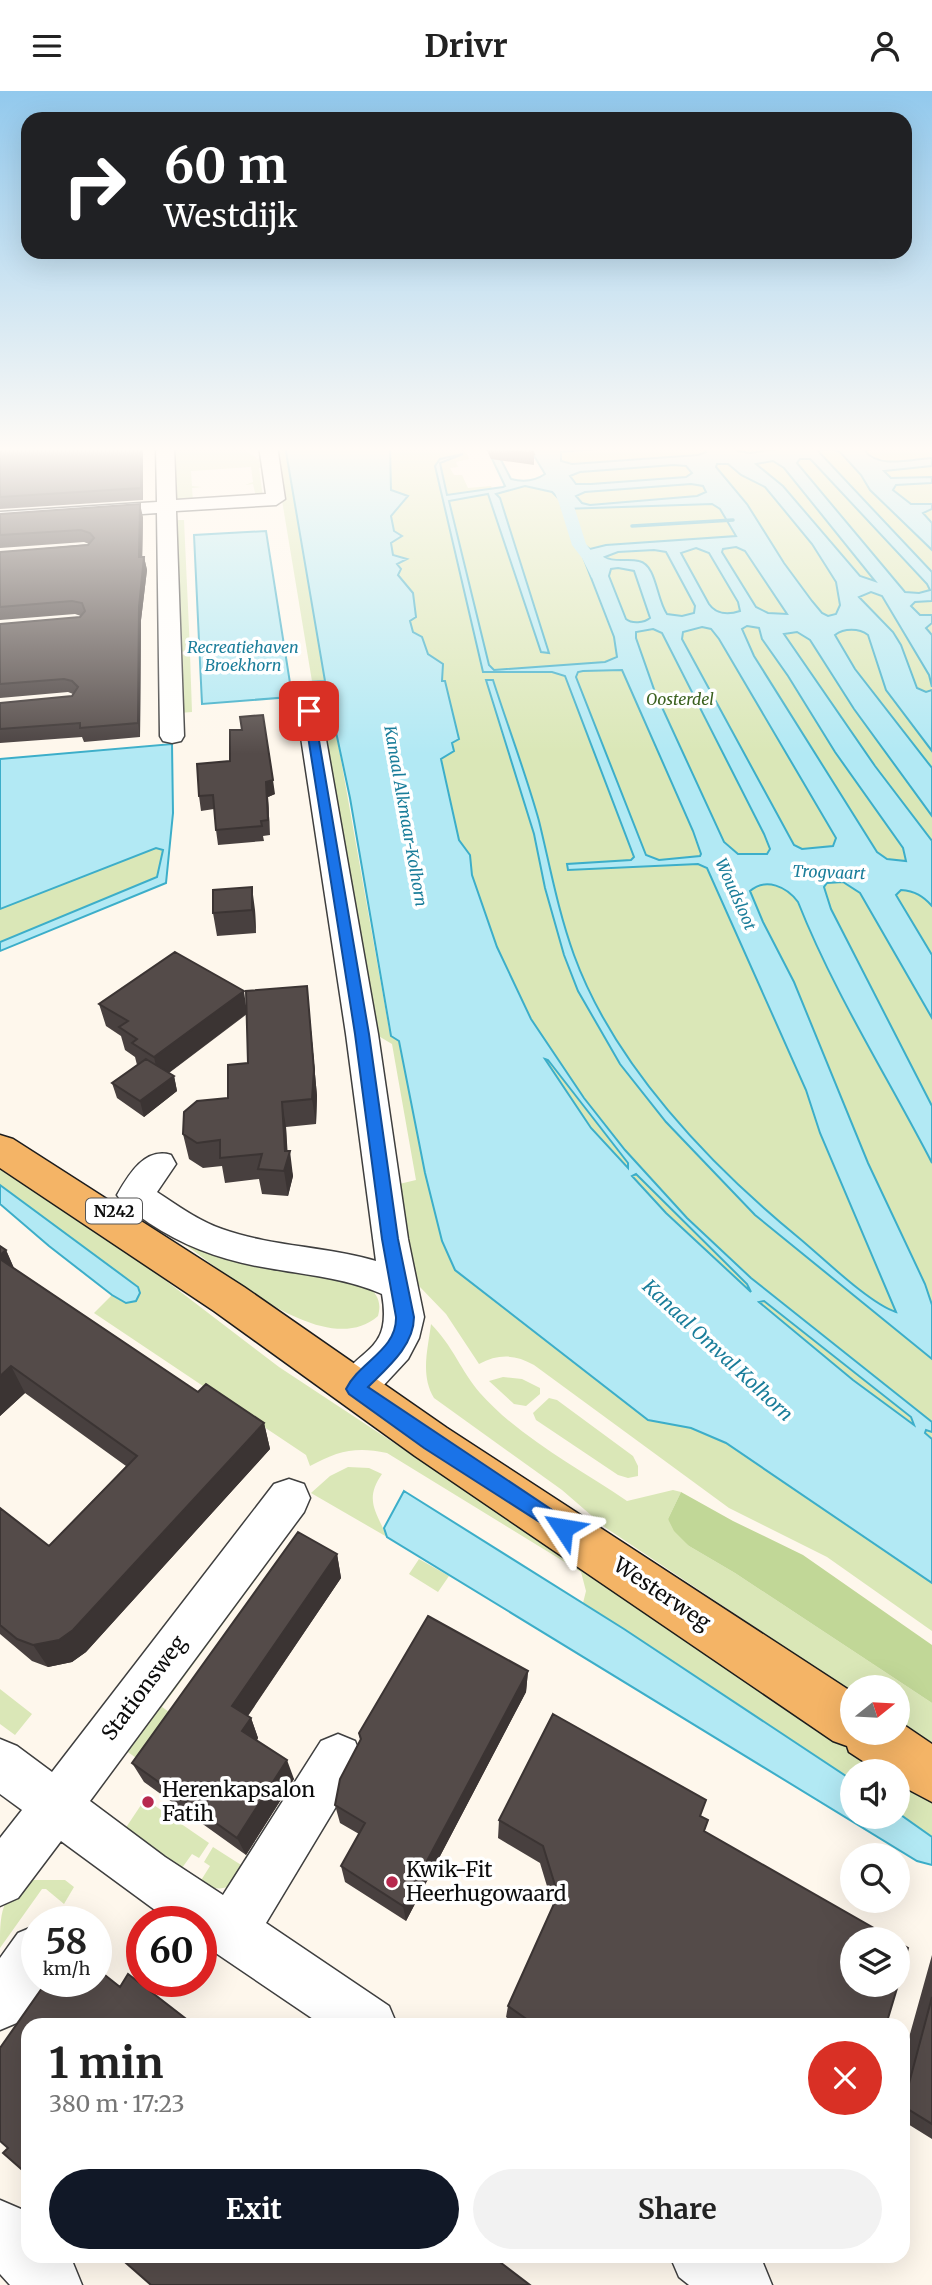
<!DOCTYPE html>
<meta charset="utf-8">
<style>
body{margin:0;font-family:Merriweather,serif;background:#f2f2f2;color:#222;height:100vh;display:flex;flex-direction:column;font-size:26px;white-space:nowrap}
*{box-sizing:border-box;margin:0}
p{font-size:23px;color:#767676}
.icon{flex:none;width:38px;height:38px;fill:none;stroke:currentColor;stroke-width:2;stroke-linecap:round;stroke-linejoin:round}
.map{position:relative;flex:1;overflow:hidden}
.panel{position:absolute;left:21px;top:1927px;width:889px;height:245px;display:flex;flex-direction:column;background:#fff;border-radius:21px;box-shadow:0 7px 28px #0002}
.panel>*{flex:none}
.guide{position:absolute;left:21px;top:21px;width:891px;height:147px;border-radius:21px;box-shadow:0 7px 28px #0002;background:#202124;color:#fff;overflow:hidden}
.needle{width:46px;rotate:72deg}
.buttons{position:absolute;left:840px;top:1584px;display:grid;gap:14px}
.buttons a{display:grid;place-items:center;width:70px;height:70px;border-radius:50%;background:#fff;box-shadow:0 7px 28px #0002;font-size:35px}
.speed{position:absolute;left:21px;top:1815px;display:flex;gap:14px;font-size:35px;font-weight:700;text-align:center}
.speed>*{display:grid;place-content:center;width:91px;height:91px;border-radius:50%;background:#fff;box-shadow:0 7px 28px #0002;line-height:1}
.speed small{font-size:18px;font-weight:400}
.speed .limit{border:10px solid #d22;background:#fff;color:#111}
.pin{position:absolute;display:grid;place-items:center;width:60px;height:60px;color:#fff;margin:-30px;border-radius:14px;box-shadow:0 4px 10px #0006}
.me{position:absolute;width:77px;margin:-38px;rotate:303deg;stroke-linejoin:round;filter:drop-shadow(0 0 5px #0008)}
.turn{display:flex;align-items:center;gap:24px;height:147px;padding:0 28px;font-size:32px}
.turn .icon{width:91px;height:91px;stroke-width:2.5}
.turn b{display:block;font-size:49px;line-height:60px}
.round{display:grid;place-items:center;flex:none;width:74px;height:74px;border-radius:37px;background:#f2f2f2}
.head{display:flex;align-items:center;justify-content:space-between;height:119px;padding:0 28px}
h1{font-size:42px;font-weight:700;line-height:52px}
.action{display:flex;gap:14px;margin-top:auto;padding:14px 28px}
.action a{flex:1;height:80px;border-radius:42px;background:#111827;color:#fff;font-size:28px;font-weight:700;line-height:80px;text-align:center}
.action a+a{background:#f2f2f2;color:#222}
header{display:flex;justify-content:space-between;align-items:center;height:91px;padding:0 28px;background:#fff;font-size:32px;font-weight:700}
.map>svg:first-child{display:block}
</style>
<header><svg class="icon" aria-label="menu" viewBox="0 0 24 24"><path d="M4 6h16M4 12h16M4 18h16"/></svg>Drivr<svg class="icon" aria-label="person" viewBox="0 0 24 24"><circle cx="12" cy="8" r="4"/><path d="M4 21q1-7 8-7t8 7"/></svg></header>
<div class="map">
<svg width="932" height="2194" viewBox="0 0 932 2194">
<rect width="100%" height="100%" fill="#fef7ec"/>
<path fill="#dae7b7" d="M 171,355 L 239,355 L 264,372 L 265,376 L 259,377 L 263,406 L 256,406 L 253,393 L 245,394 L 253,391 L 251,376 L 191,380 L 192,395 L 202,396 L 192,397 L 193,410 L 175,411 Z
M 273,355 L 285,355 L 389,938 L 391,945 L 399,950 L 425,1082 L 442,1150 L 648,1329 L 691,1337 L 726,1352 L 932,1492 L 932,1540 L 827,1466 L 729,1417 L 534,1274 C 515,1263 498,1263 479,1273 L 446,1223 L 419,1195 L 399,1144 L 395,1094 L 416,1089 L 392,953 L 370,940 Z
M 382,355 L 464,355 L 469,368 L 456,371 L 458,376 L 450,377 L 454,384 L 462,384 L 468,397 L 491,395 L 492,398 L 556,386 L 540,355 L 932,355 L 932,1354 L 903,1335 L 676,1141 L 546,987 L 460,818 L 389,466 Z
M 173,429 L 184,429 L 190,560 L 178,561 Z
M 190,563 L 192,621 L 179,622 L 178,564 Z
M 156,757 L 163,759 L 157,786 L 0,851 L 0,818 Z
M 0,1068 L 93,1134 L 279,1276 L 891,1680 L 852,1680 L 852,1689 L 583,1512 L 586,1500 L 581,1481 L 387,1362 C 356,1355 337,1360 310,1375 L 306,1364 L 94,1222 L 112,1204 L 123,1211 L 138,1196 L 0,1094 Z
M 180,1150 L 209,1161 L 366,1192 C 377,1204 382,1210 378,1225 C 326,1271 225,1181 180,1150 Z
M 431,1233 C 453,1255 461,1280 480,1302 C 520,1347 579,1377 627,1410 L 673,1399 L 681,1401 L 668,1428 L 689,1455 L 735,1482 L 932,1612 L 932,1654 L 898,1631 L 898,1596 L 852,1596 L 852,1601 L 606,1437 L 562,1399 L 434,1307 C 420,1284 428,1258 431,1233 Z
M 503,1286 L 522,1288 L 540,1297 L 540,1303 L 526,1315 L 514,1313 L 489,1290 Z
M 549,1307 L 557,1309 L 633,1365 L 638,1375 L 638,1385 L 628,1387 L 618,1384 L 536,1329 L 533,1322 Z
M 348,1376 L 369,1377 L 382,1383 C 364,1409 376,1420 387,1446 L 311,1402 L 330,1385 Z
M 272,1448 L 281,1454 L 162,1616 L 172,1623 L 139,1669 L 118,1654 Z
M 419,1468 L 449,1485 L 438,1501 L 409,1483 Z
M 0,1598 L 32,1623 L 15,1644 L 0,1633 Z
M 898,1685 L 932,1707 L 932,1746 L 898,1722 Z
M 145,1708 L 209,1752 L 199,1767 L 192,1763 L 182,1777 L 125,1738 Z
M 213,1756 L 249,1779 C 232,1796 222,1804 200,1791 L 210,1775 L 204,1771 Z
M 31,1789 L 65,1789 L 74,1796 L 64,1813 L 46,1798 L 42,1798 L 0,1857 C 0,1825 0,1802 31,1789 Z"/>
<path fill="#c1d797" d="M 681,1401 L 733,1430 L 803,1464 L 932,1554 L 932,1612 L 735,1482 L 689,1455 L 674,1440 L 668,1428 Z"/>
<path fill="#b2e9f4" stroke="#3caec9" stroke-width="2" fill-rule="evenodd" d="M 285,355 L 390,355 L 391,399 L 408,405 L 391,425 L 394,440 L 402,445 L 391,452 L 393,464 L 407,468 L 397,473 L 401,478 L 398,484 L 413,502 L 416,526 L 410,530 L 413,541 L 422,546 L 428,563 L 443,573 L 442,590 L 445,590 L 459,648 L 452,652 L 454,660 L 441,668 L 459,749 L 470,764 L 472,784 L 497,856 L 531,928 L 584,1007 L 625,1059 L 687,1127 L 751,1187 L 932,1331 L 932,1341 L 926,1339 L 925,1342 L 932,1348 L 932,1492 L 726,1352 L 691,1337 L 648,1329 L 455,1179 L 442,1150 L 425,1082 L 399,950 L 391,945 L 350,707 L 328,603 L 202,613 L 194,444 L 266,440 L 290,592 L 325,590 ZM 545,968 L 548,969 L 628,1072 L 628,1077 L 591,1037 ZM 636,1083 L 747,1193 L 751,1201 L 666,1122 L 632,1085 ZM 764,1210 L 911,1326 L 914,1334 L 853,1289 L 759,1211 Z
M 486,355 L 500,367 L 511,388 C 523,391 535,390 545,383 L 528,355 L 632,355 L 561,361 L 561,370 L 572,373 L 698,364 L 706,361 L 705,355 L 732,355 L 738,360 L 750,362 L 798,355 L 909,355 L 874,356 L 865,360 C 879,378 912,368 932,367 L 932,375 L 884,380 L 891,387 L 932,386 L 932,392 L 896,394 L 893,399 L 911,413 L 932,413 L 932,418 L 923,422 L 932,432 L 932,459 L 870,399 L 861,384 L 840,361 L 831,358 L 818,360 L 932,481 L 932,510 L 915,511 L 911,515 L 920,524 L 932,524 L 932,532 L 926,537 L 932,544 L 932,596 L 929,584 L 882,505 L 871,501 L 859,506 L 893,541 L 901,554 L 917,597 L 926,601 L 932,599 L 932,660 L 886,599 L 868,544 C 859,537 844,537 835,544 L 855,578 L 932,677 L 932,725 L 854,618 L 810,549 L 797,541 L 784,543 L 875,675 L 932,750 L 932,815 C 923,805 915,800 901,799 L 896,804 L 932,864 L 932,927 L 860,802 L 843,791 L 827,792 L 824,796 L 831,818 L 932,1015 L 932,1072 C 887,985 834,902 798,811 C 787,796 766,786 750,800 L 763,831 L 794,891 L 868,1072 L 925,1193 L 932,1214 L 932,1268 L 755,1124 L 666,1031 L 620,973 L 578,900 L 564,864 L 545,797 L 534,743 L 486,589 L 493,589 C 508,636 526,683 539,730 C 550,775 558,820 574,864 C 614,974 710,1074 799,1147 C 822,1166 870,1213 896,1221 L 820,1042 L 806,999 L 707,777 L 698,773 L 568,779 L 567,773 L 631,769 L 634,766 L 565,585 L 552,581 L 483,581 L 435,375 L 440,368 L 463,363 L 440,372 L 447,404 L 503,396 L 505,395 ZM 800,368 L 810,368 L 814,372 L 927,493 L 930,499 L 919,502 L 905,501 L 797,372 ZM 773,370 L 784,377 L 875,490 L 860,485 L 783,395 L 756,373 ZM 717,373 L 728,373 L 741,384 L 765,396 L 812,453 L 836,491 L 840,514 L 836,523 L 828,525 L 822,522 L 812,510 L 784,472 L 747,413 L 716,376 ZM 674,374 L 686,375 L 692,382 L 686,386 L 591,393 L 576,393 L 570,385 L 580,381 ZM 691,393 L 703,395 L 706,401 L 697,405 L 590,414 L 582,412 L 576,405 L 585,401 ZM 525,395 L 552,401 L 561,410 L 562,418 L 712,413 L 720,418 L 736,445 L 606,454 L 590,458 L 582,452 L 575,455 L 581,461 L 614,546 L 617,566 L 605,571 L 494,579 L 489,574 L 449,410 L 488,403 L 541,561 L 549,562 L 500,407 L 496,403 ZM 736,456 L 745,460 L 787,523 L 768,522 L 756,516 L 722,461 L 723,458 ZM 696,457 L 709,462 L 738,511 L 740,520 C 728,524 716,523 709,513 L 681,462 ZM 654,459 L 666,461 L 695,515 L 694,522 L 682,525 L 667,523 C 656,507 657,474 639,470 C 627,467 615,472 605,466 L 618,461 ZM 618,477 L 634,480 L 650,527 C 644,532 632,533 626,528 L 609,485 L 611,478 ZM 747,535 L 759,537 L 762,548 L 788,585 L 835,661 L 903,757 L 906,770 L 887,768 L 877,761 L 754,565 L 742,538 ZM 702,536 L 711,538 L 719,548 L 836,747 L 833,755 L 802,758 L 794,754 L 682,548 L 683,541 ZM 653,538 L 662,542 L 764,743 L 770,758 L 767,763 L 738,763 L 724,751 L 655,601 L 636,547 L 636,541 ZM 622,579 L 693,740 L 701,763 L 700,765 L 659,769 L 646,764 L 576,586 L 578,581 L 583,580 Z
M 172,653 L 173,722 L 166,792 L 0,860 L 0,851 L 157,786 L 163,759 L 156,757 L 0,818 L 0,668 Z
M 0,1094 L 138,1196 L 140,1202 L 136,1210 L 126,1212 L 112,1204 L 49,1155 L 0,1113 Z
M 404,1400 L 624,1538 L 852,1689 L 852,1726 L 898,1726 L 898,1722 L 932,1746 L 932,1774 L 917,1770 L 387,1446 L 384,1437 Z"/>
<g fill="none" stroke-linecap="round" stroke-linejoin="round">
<path stroke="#3caec9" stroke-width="3.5" d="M 632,435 L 733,429"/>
<path fill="#b2e9f4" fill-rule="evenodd" d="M 536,355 L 549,355 L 573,412 L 586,453 L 596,466 L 605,484 L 602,487 L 592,487 L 582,467 L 572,454 L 559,412 Z"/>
<g stroke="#3f3f3f" stroke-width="3">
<path id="minor" d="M 156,355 L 174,355 L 176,409 L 266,403 L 259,355 L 277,355 L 285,408 L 276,414 L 176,420 L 184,645 L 181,650 L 172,652 L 163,650 L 160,645 L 157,422 L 0,433 L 0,421 L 157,411 Z
M 309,613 L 317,615 L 321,620 L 378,943 L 408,1148 L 424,1226 L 419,1247 L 408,1268 L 369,1310 L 355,1315 L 341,1310 L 335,1298 C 356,1254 393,1265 382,1203 C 346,1187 306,1184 268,1177 C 224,1170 185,1156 149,1132 C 137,1123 125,1117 117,1104 C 129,1083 145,1056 171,1064 L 176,1073 L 157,1101 C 178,1115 199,1130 222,1138 C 272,1156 326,1155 376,1170 L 346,943 L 297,620 L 301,615 Z
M 289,1388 L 304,1393 L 310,1407 L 304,1421 L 90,1710 L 165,1766 L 223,1804 L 321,1650 L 338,1643 L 355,1650 L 362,1667 L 355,1684 L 266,1832 L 389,1915 L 397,1934 L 322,1934 L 201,1852 L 201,1830 L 170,1830 L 61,1750 L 18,1807 L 0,1815 L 0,1747 L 22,1719 L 0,1703 L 0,1648 L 17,1655 L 52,1681 L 274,1393 Z
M 37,1834 L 37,1890 L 49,1890 L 19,1931 L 0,1939 L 0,1867 L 18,1842 Z
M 0,2109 L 21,2118 L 28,2125 L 28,2165 L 65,2165 L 73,2172 L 82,2194 L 10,2194 L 0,2183 Z
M 670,2165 L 752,2165 L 763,2172 L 772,2194 L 689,2194 L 679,2186 Z"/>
</g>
<g stroke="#1d1d1d" stroke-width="3">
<path id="major" d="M 0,1044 L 13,1048 L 244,1196 L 447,1337 L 852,1601 L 852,1642 L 898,1642 L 898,1630 L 932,1653 L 932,1711 L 898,1693 L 898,1680 L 878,1680 L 849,1661 L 847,1655 L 833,1650 L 415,1365 L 214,1220 L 0,1077 Z"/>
</g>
<use href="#minor" fill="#fff" fill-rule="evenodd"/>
<use href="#major" fill="#f4b466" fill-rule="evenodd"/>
</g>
<path fill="#48403f" d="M 67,355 L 142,355 L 143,363 L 143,409 L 0,418 L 0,359 Z
M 485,355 L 530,355 L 534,363 L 534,374 L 491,368 Z
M 0,423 L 143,426 L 142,466 L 144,466 L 147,479 L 141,529 L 140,646 L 84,651 L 82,646 L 0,652 L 0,612 L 72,605 L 73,603 L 68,601 L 0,607 L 0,533 L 80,526 L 81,525 L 75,523 L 0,529 L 0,461 L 89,453 L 84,451 L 0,457 Z
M 197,673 L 275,703 L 268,706 L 270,744 L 263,745 L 264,750 L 218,754 L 216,739 L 214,718 L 201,720 L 199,705 Z
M 255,819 L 256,842 L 217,845 L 213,822 Z
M 307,895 L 317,1005 L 316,1033 L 286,1036 L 287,1060 L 293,1085 L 288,1105 L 262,1103 L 259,1088 L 225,1092 L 222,1075 L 203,1077 L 189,1068 L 183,1043 L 228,1007 L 248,972 L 247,923 L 169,982 L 174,985 L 177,1000 L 144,1026 L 117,1007 L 112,992 L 137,974 L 135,966 L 125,959 L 121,945 L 106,935 L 99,913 L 246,916 Z
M 6,1159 L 14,1177 L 198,1301 L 264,1332 L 270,1358 L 86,1561 L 72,1571 L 48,1576 L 32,1570 L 0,1543 L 0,1417 L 49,1455 L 126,1375 L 25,1302 L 0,1325 Z
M 337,1463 L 341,1487 L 248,1625 L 251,1627 L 258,1647 L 257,1649 L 294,1688 L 246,1764 L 144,1691 L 132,1672 Z
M 528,1580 L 526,1601 L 406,1830 L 345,1791 L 341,1775 L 359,1743 L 340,1732 L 335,1714 L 360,1649 L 359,1642 Z
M 700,1725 L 704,1740 L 886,1934 L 516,1934 L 506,1926 L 508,1915 L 553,1815 L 540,1772 L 498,1747 L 499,1729 Z
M 932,1864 L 932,2048 L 903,2030 L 903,1968 Z"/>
<path fill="#3b3433" d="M 141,355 L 143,363 L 143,409 L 141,397 Z
M 140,413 L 143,426 L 142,479 L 139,466 Z
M 144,466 L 147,479 L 141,529 L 140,646 L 138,632 L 139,516 Z
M 273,689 L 275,703 L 268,706 L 270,744 L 266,691 Z
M 252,796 L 255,819 L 256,842 L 252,819 Z
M 307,895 L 317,1005 L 316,1033 L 312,1008 Z
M 244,900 L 247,922 L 159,989 L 154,966 Z
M 174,985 L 177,1000 L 144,1026 L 140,1010 Z
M 282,1011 L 286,1036 L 288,1067 L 290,1060 L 293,1085 L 288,1105 L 284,1080 L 285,1060 Z
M 6,1159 L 18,1187 L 0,1172 L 0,1164 Z
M 11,1275 L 25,1302 L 0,1325 L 0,1285 Z
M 264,1332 L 270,1358 L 86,1561 L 72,1571 L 48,1576 L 33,1554 Z
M 337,1463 L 341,1487 L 240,1636 L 232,1615 Z
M 528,1580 L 526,1601 L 406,1830 L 403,1815 Z
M 251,1627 L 258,1647 L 250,1660 L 242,1640 Z
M 287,1669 L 294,1688 L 246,1764 L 237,1747 Z"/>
<path fill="#544b49" stroke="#3b3433" stroke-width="2" d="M 67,355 L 141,355 L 141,397 L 0,406 L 0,359 Z
M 490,355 L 530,355 L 534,363 L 491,357 Z
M 140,413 L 139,466 L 144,466 L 139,516 L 138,632 L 80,637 L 80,632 L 0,638 L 0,612 L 72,605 L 78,596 L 72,590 L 64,588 L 0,593 L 0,533 L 80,526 L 85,520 L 82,512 L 72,510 L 0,516 L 0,461 L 88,454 L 94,447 L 90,442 L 81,439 L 0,444 L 0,423 Z
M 263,624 L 273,689 L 266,691 L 268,729 L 261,730 L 262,735 L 216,739 L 213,704 L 199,705 L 197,673 L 230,670 L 230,639 L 242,639 L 240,626 Z
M 252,796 L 252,819 L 213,822 L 213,799 Z
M 175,861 L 244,900 L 154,966 L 132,952 L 137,948 L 119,936 L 128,930 L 99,913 Z
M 307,895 L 314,979 L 312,1008 L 282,1011 L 285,1060 L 290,1060 L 284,1080 L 258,1078 L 262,1063 L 220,1067 L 220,1049 L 197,1052 L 183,1043 L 184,1021 L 197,1010 L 228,1007 L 228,974 L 248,972 L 246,900 Z
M 146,968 L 174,985 L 140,1010 L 112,992 Z
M 0,1155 L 6,1159 L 0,1164 Z
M 0,1168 L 198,1301 L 206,1293 L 264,1332 L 73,1539 L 59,1549 L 33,1554 L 17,1548 L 0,1534 L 0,1417 L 49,1455 L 137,1365 L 11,1275 L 0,1285 Z
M 298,1441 L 337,1463 L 232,1615 L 251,1627 L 242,1640 L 287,1669 L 237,1747 L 132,1672 Z
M 428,1525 L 528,1580 L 403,1815 L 341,1775 L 365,1732 L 335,1714 L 340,1688 L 361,1648 L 359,1642 Z
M 553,1623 L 706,1709 L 700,1725 L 708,1729 L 704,1740 L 893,1848 L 852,1848 L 852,1894 L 898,1894 L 886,1934 L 535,1934 L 508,1915 L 558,1804 L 543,1755 L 499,1729 Z
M 898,1851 L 908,1857 L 898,1893 Z
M 96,1877 L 120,1896 L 128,1883 L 194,1934 L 28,1934 L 28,2084 L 3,2062 L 8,2057 L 0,2050 L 0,1957 L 47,1890 L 96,1890 Z
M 932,1906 L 932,2033 L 903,2015 Z
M 118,2165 L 492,2165 L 530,2194 L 151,2194 Z"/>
<linearGradient id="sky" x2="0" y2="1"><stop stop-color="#92c9ed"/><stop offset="0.54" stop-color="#fffbf6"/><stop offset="1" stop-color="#fffbf6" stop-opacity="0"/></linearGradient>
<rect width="932" height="663" fill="url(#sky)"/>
<path fill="#1a73e8" stroke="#114b97" stroke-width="2" d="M 309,617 L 314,620 L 369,943 L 398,1148 L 414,1226 C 414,1255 387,1277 368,1296 L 570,1431 L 573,1437 L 570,1444 L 563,1446 L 424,1357 L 349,1303 L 346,1298 C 359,1271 397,1259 396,1226 L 382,1148 L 355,943 L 304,620 Z"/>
<g fill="#b7294e" stroke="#fff" stroke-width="2.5">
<circle cx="148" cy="1711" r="7"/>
<circle cx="392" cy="1791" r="7"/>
</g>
<g text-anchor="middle" stroke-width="7" stroke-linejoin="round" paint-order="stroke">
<g font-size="16" font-style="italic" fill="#1a7d9a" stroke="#fff">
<text x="243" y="562">Recreatiehaven<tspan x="243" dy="18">Broekhorn</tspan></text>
<text transform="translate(406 725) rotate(80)" y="6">Kanaal Alkmaar-Kolhorn</text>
<text transform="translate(829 781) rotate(2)" y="6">Trogvaart</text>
<text transform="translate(736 803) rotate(66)" y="6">Woudsloot</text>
</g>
<g font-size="16" font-style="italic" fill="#3b611f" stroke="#fff">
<text x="680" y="614">Oosterdel</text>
</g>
<rect fill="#fff" stroke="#555" stroke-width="2" x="86" y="1107.5" width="56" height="25" rx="5"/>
<g font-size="16" font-weight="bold" fill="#0c0c0c">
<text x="114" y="1126">N242</text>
</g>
<g font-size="19" font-style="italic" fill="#1a7d9a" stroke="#fff">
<text transform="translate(718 1259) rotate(43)" y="7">Kanaal Omval Kolhorn</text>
</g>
<g font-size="21" fill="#0c0c0c" stroke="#fff">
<text transform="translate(662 1503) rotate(34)" y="7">Westerweg</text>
<text transform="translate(144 1597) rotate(-53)" y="7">Stationsweg</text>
</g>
<g font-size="21" fill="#0c0c0c" stroke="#fff" text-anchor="start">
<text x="162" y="1706">Herenkapsalon<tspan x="162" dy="24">Fatih</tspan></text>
<text x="406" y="1786">Kwik-Fit<tspan x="406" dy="24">Heerhugowaard</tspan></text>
</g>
</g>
</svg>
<div class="buttons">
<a><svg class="needle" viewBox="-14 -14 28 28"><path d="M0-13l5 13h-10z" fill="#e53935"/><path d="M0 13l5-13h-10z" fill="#767676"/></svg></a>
<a><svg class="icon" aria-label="sound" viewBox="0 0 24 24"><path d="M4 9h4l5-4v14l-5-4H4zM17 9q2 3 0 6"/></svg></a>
<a><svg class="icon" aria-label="search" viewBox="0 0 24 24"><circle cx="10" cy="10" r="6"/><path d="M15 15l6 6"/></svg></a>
<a><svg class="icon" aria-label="layers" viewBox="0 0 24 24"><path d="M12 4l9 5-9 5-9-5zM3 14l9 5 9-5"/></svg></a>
</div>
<div class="speed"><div>58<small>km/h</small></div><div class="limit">60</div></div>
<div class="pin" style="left:309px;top:620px;background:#d93025"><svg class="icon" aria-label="arrive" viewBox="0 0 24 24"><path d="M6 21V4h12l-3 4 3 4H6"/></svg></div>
<svg class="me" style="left:563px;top:1437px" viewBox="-20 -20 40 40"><path d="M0-17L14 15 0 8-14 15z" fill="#1a73e8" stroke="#fff" stroke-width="4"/></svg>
<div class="guide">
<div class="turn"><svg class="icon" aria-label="right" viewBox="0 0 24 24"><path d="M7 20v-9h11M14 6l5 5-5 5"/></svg><div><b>60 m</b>Westdijk</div></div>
</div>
<section class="panel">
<div class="head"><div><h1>1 min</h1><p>380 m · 17:23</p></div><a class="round" style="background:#d93025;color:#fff"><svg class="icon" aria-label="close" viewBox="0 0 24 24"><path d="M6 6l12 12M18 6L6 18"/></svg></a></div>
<div class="action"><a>Exit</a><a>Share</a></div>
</section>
</div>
